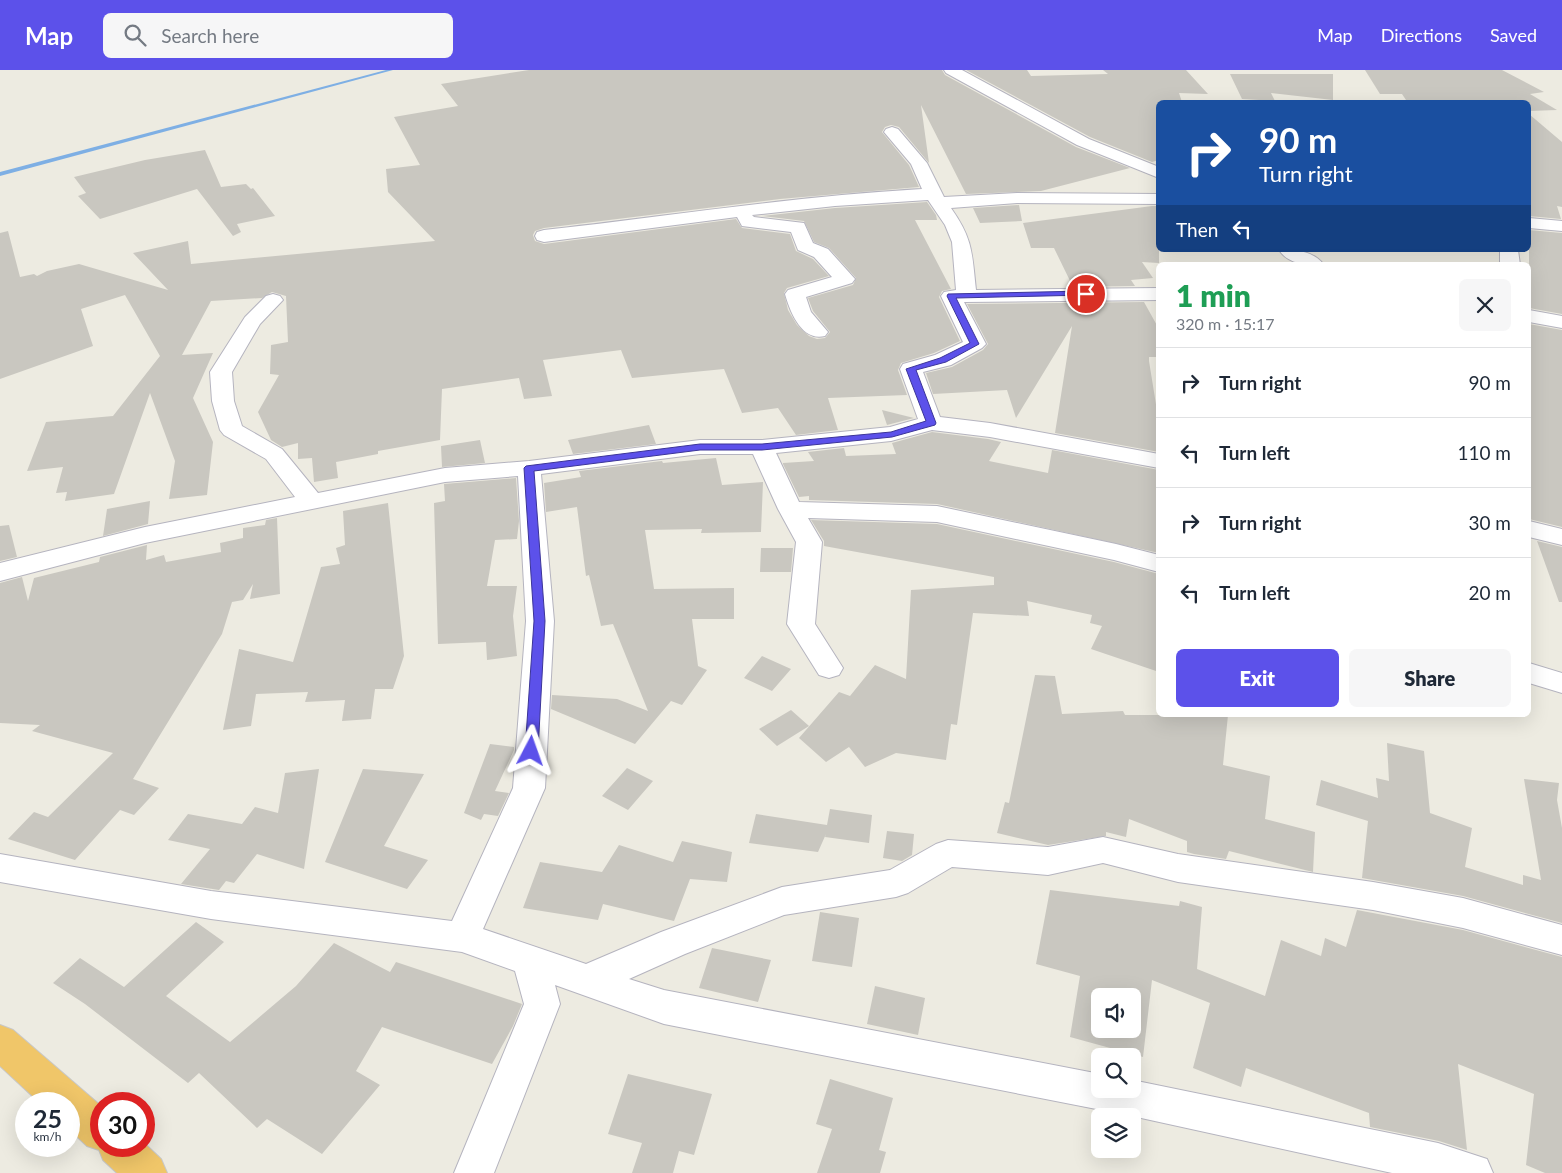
<!DOCTYPE html>
<meta charset="utf-8">
<style>
body{margin:0;font-family:Lato,sans-serif;background:#f6f6f7;color:#1f2937;height:100vh;display:flex;flex-direction:column;font-size:19px;white-space:nowrap}
*{box-sizing:border-box;margin:0}
p{font-size:16px;color:#747a83}
.icon{flex:none;width:28px;height:28px;fill:none;stroke:currentColor;stroke-width:2;stroke-linecap:round;stroke-linejoin:round}
.map{position:relative;flex:1;overflow:hidden}
.details{position:absolute;left:1156px;top:192px;width:375px;height:455px;display:flex;flex-direction:column;background:#fff;border-radius:8px;box-shadow:0 5px 20px #0002}
.details>*{flex:none}
.hud{position:absolute;left:1156px;top:30px;width:375px;height:152px;border-radius:8px;box-shadow:0 5px 20px #0002;background:#1a4fa0;color:#fff;overflow:hidden}
.controls{position:absolute;left:1091px;top:918px;display:grid;gap:10px}
.controls a{display:grid;place-items:center;width:50px;height:50px;border-radius:8px;background:#fff;box-shadow:0 5px 20px #0002;font-size:25px}
.speed{position:absolute;left:15px;top:1022px;display:flex;gap:10px;font-size:25px;font-weight:700;text-align:center}
.speed>*{display:grid;place-content:center;width:65px;height:65px;border-radius:50%;background:#fff;box-shadow:0 5px 20px #0002;line-height:1}
.speed small{font-size:12px;font-weight:400}
.speed .limit{border:8px solid #d22;background:#fff;color:#111}
.pin{position:absolute;display:grid;place-items:center;width:42px;height:42px;color:#fff;margin:-21px;border:2px solid #fff;border-radius:50%;box-shadow:0 1px 5px #0007}
.me{position:absolute;width:55px;margin:-28px;rotate:4deg;stroke-linejoin:round;filter:drop-shadow(0 0 4px #0008)}
.turn{display:flex;align-items:center;gap:18px;height:105px;padding:0 20px;font-size:22px}
.turn .icon{width:65px;height:65px;stroke-width:2.5}
.turn b{display:block;font-size:35px;line-height:42px}
.then{display:flex;align-items:center;height:48px;padding:0 20px;background:#0003;gap:10px;font-size:19px}
.round{display:grid;place-items:center;flex:none;width:52px;height:52px;border-radius:8px;background:#f6f6f7}
.head{display:flex;align-items:center;justify-content:space-between;height:85px;padding:0 20px}
h1{font-size:30px;font-weight:800;line-height:38px;color:#1e9e55}
.action{display:flex;gap:10px;margin-top:auto;padding:10px 20px}
.action a{flex:1;height:58px;border-radius:8px;background:#5c51ea;color:#fff;font-size:20px;font-weight:800;line-height:58px;text-align:center}
.action a+a{background:#f6f6f7;color:#1f2937}
ul{padding:0;list-style:none}
li{display:flex;align-items:center;gap:15px;height:70px;padding:0 20px;border-top:1px solid #e0e1e3}
li div{flex:1}
li b{display:block;font-size:19px}
li em{font-style:normal}
header{display:flex;align-items:center;gap:30px;box-sizing:border-box;height:70px;padding:0 25px;background:#5c51ea;color:#fff}
header strong{font-size:24px}
nav{display:flex;gap:28px;margin-inline-start:auto;font-size:18px}
.search{width:350px;height:45px;background:#f6f6f7;display:flex;align-items:center;gap:12px;box-sizing:border-box;padding:0 18px;border-radius:8px;color:#747a83;font-size:19px}
.map>svg:first-child{display:block}
</style>
<header>
<strong>Map</strong>
<div class="search"><svg class="icon" aria-label="search" viewBox="0 0 24 24"><circle cx="10" cy="10" r="6"/><path d="M15 15l6 6"/></svg>Search here</div>
<nav><a>Map</a><a>Directions</a><a>Saved</a></nav>
</header>
<div class="map">
<svg width="1562" height="1103" viewBox="0 0 1562 1103">
<rect width="100%" height="100%" fill="#edebe1"/>
<g fill="none" stroke-linecap="round" stroke-linejoin="round">
<path fill="#7eafe4" fill-rule="evenodd" d="M 386,0 L 393,0 L 0,106 L 0,102 Z"/>
</g>
<path fill="#c9c7c0" fill-rule="evenodd" d="M 529,0 L 942,0 L 945,5 L 1076,77 L 1130,98 L 1041,121 L 966,124 L 921,35 L 929,93 L 899,57 L 891,55 L 885,57 L 882,62 L 909,95 L 919,117 L 780,129 L 544,158 L 535,161 L 533,165 L 535,171 L 544,174 L 736,149 L 742,158 L 790,164 L 796,181 L 813,189 L 829,206 L 787,218 L 784,223 L 788,240 L 797,255 L 809,266 L 817,269 L 825,268 L 830,262 L 813,241 L 808,228 L 853,215 L 856,208 L 829,178 L 814,172 L 804,151 L 761,146 L 835,138 L 927,132 L 936,145 L 937,150 L 915,150 L 951,219 L 942,221 L 939,227 L 960,271 L 934,283 L 901,293 L 898,300 L 907,325 L 828,328 L 838,360 L 796,365 L 778,338 L 742,343 L 724,299 L 632,308 L 621,280 L 543,290 L 552,326 L 524,329 L 519,308 L 442,319 L 440,370 L 378,381 L 378,384 L 336,392 L 338,408 L 314,412 L 312,388 L 298,389 L 298,373 L 282,377 L 271,370 L 258,342 L 279,305 L 270,304 L 271,275 L 288,272 L 286,226 L 272,222 L 262,228 L 211,231 L 182,285 L 213,283 L 193,328 L 213,372 L 207,425 L 169,429 L 175,391 L 150,323 L 114,424 L 65,431 L 67,422 L 56,423 L 63,397 L 27,401 L 46,352 L 113,346 L 160,286 L 125,225 L 81,239 L 93,276 L 0,309 L 0,163 L 8,161 L 20,207 L 34,204 L 37,206 L 47,201 L 79,194 L 168,220 L 133,183 L 188,171 L 191,194 L 435,171 L 388,122 L 386,99 L 420,95 L 394,47 L 458,36 L 441,14 Z
M 966,0 L 1027,0 L 1031,6 L 1108,4 L 1103,0 L 1186,0 L 1208,24 L 1179,23 L 1182,32 L 1159,32 L 1159,90 L 1152,92 L 1090,67 Z
M 1365,0 L 1502,0 L 1544,22 L 1530,24 L 1557,40 L 1529,41 L 1529,32 L 1436,32 L 1406,30 L 1402,24 L 1380,24 Z
M 1230,4 L 1333,4 L 1333,30 L 1271,23 L 1275,31 L 1242,29 Z
M 1529,44 L 1562,72 L 1562,137 L 1557,136 L 1561,149 L 1529,146 Z
M 205,80 L 221,117 L 246,114 L 251,119 L 253,118 L 275,146 L 237,154 L 241,162 L 233,166 L 197,119 L 100,149 L 78,126 L 86,123 L 74,107 L 145,90 Z
M 1019,135 L 1022,151 L 980,153 L 973,138 Z
M 1152,136 L 1159,136 L 1159,193 L 1142,192 L 1153,208 L 1131,210 L 1135,216 L 1073,217 L 1054,178 L 1031,178 L 1023,153 Z
M 1529,160 L 1562,163 L 1562,244 L 1529,238 Z
M 1144,232 L 1159,259 L 1159,287 L 1149,287 L 1149,291 L 1159,353 L 1159,382 L 1055,363 L 1072,256 L 1016,348 L 1007,320 L 933,324 L 926,303 L 952,297 L 983,280 L 988,274 L 967,234 Z
M 1529,254 L 1562,260 L 1562,457 L 1529,449 Z
M 882,340 L 914,348 L 887,355 Z
M 649,355 L 656,374 L 573,384 L 568,370 Z
M 932,362 L 988,369 L 1001,372 L 989,391 L 1048,403 L 1052,380 L 1159,400 L 1159,483 L 937,434 L 809,430 L 809,426 L 799,427 L 783,394 L 783,393 L 814,391 L 808,382 L 844,378 L 846,386 L 896,384 L 892,373 Z
M 480,370 L 485,393 L 442,397 L 441,376 Z
M 716,388 L 722,415 L 763,412 L 761,462 L 701,463 L 702,459 L 645,460 L 654,519 L 734,518 L 734,549 L 692,549 L 698,596 L 707,600 L 682,635 L 671,631 L 635,674 L 551,639 L 552,625 L 617,629 L 648,641 L 613,554 L 601,556 L 589,505 L 586,506 L 577,437 L 546,442 L 544,413 L 581,407 L 579,401 L 662,391 L 663,393 Z
M 516,408 L 519,451 L 517,469 L 495,470 L 487,516 L 517,516 L 513,546 L 517,586 L 487,590 L 486,572 L 438,574 L 434,433 L 445,431 L 444,414 Z
M 150,431 L 148,454 L 103,466 L 107,439 Z
M 388,433 L 404,586 L 393,619 L 375,619 L 371,649 L 342,651 L 345,630 L 305,632 L 308,622 L 256,624 L 251,656 L 223,660 L 239,579 L 293,592 L 321,497 L 340,494 L 336,478 L 345,475 L 343,441 Z
M 277,448 L 280,524 L 250,529 L 253,514 L 243,530 L 232,532 L 222,564 L 133,709 L 159,718 L 134,745 L 120,740 L 75,790 L 8,769 L 34,742 L 48,747 L 113,683 L 32,661 L 40,655 L 0,653 L 0,513 L 22,507 L 28,531 L 34,508 L 99,492 L 100,487 L 147,475 L 146,490 L 164,485 L 166,492 L 221,482 L 220,473 L 243,468 L 243,458 L 265,455 L 266,450 Z
M 811,450 L 937,454 L 1114,492 L 1159,504 L 1159,602 L 1091,579 L 1102,556 L 1090,553 L 1092,545 L 1027,531 L 1029,546 L 973,543 L 957,655 L 951,654 L 946,690 L 896,683 L 865,697 L 849,677 L 826,692 L 799,668 L 839,622 L 850,626 L 875,595 L 906,609 L 911,520 L 994,515 L 994,507 L 824,476 L 824,471 Z
M 9,455 L 17,487 L 0,491 L 0,456 Z
M 1537,471 L 1562,477 L 1562,532 L 1559,532 Z
M 761,478 L 793,478 L 791,502 L 760,502 Z
M 762,586 L 791,599 L 772,621 L 744,608 Z
M 1035,605 L 1055,606 L 1062,644 L 1123,641 L 1125,645 L 1228,645 L 1223,695 L 1270,706 L 1265,749 L 1315,762 L 1313,802 L 1229,781 L 1226,789 L 1194,784 L 1187,782 L 1187,771 L 1129,749 L 1126,767 L 1106,762 L 1106,766 L 1048,775 L 997,763 L 1005,732 L 1009,733 Z
M 791,640 L 809,656 L 777,676 L 759,659 Z
M 1387,673 L 1424,681 L 1430,743 L 1472,758 L 1465,797 L 1523,815 L 1523,805 L 1541,810 L 1524,709 L 1559,713 L 1557,730 L 1562,758 L 1562,853 L 1463,826 L 1362,808 L 1368,751 L 1316,735 L 1321,710 L 1378,728 L 1376,708 L 1389,711 Z
M 490,674 L 514,677 L 514,680 L 495,721 L 509,723 L 498,746 L 484,744 L 481,750 L 464,743 Z
M 627,698 L 653,711 L 628,740 L 602,726 Z
M 319,699 L 304,799 L 257,784 L 234,813 L 226,811 L 219,820 L 181,814 L 210,779 L 168,770 L 188,744 L 242,754 L 255,737 L 278,743 L 285,703 Z
M 363,699 L 424,704 L 384,776 L 428,790 L 407,819 L 325,792 Z
M 830,739 L 872,745 L 869,773 L 825,767 L 826,764 L 818,782 L 749,773 L 756,744 L 827,755 Z
M 887,761 L 914,764 L 912,785 L 902,791 L 883,788 Z
M 682,771 L 732,782 L 727,812 L 690,809 L 674,851 L 603,834 L 598,850 L 523,838 L 540,792 L 602,802 L 619,775 L 673,792 Z
M 1050,820 L 1179,836 L 1180,831 L 1202,837 L 1197,899 L 1265,926 L 1281,870 L 1321,886 L 1325,868 L 1346,877 L 1357,840 L 1463,860 L 1562,887 L 1562,1103 L 1545,1103 L 1526,1095 L 1534,1024 L 1458,994 L 1467,1080 L 1439,1071 L 1370,1057 L 1369,1043 L 1246,998 L 1241,1017 L 1193,998 L 1210,933 L 1152,910 L 1143,987 L 1070,967 L 1080,906 L 1036,894 ZM 1100,926 L 1132,926 L 1132,959 L 1100,959 Z
M 820,842 L 859,848 L 852,897 L 812,891 Z
M 196,852 L 224,872 L 166,926 L 230,972 L 296,916 L 334,873 L 390,902 L 396,892 L 522,934 L 513,956 L 492,994 L 382,957 L 356,1001 L 380,1015 L 322,1084 L 267,1049 L 257,1058 L 199,1003 L 188,1013 L 85,934 L 53,913 L 80,888 L 124,917 Z
M 712,878 L 771,890 L 758,932 L 699,918 Z
M 875,916 L 925,928 L 918,965 L 867,954 Z
M 628,1004 L 712,1024 L 694,1085 L 679,1081 L 673,1103 L 632,1103 L 642,1073 L 608,1064 Z
M 830,1009 L 893,1028 L 879,1080 L 886,1082 L 880,1103 L 817,1103 L 832,1059 L 816,1054 Z"/>
<g fill="none" stroke-linecap="round" stroke-linejoin="round">
<g stroke="#b5b4bf" stroke-width="2">
<path id="street" d="M 944,0 L 962,0 L 1089,69 L 1159,97 L 1159,108 L 1077,75 L 946,3 Z
M 892,57 L 898,59 L 927,93 L 944,127 L 1017,123 L 1159,124 L 1159,134 L 1017,133 L 951,138 C 973,169 972,183 976,220 L 1159,218 L 1159,230 L 964,232 L 986,274 L 982,278 L 951,295 L 923,302 L 940,347 L 990,353 L 1159,384 L 1159,398 L 990,367 L 932,360 L 891,371 L 776,383 L 799,432 L 937,436 L 1116,474 L 1159,485 L 1159,502 L 1114,490 L 937,452 L 808,448 L 822,472 L 815,554 L 843,598 L 839,605 L 829,608 L 819,605 L 787,554 L 796,472 L 778,439 L 753,384 L 700,384 L 541,404 L 554,551 L 545,718 L 483,859 L 586,894 L 661,862 L 782,817 L 890,800 L 936,774 L 948,770 L 1048,777 L 1103,767 L 1178,784 L 1373,812 L 1463,828 L 1562,855 L 1562,885 L 1463,858 L 1373,840 L 1178,812 L 1103,793 L 1048,805 L 952,797 L 908,823 L 896,827 L 784,845 L 685,884 L 629,909 L 664,920 L 1100,1004 L 1100,1019 L 1132,1019 L 1132,1010 L 1438,1073 L 1487,1089 L 1493,1103 L 1392,1103 L 1132,1046 L 664,954 L 555,915 L 560,934 L 494,1103 L 454,1103 L 524,934 L 515,901 L 462,882 L 211,849 L 0,812 L 0,784 L 211,821 L 452,851 L 513,718 L 526,551 L 518,406 L 445,412 L 145,473 L 0,511 L 0,493 L 145,457 L 295,427 L 266,389 L 224,365 L 220,360 L 212,331 L 210,302 L 245,247 L 266,226 L 273,224 L 280,226 L 283,230 L 260,254 L 232,302 L 234,331 L 242,356 L 282,379 L 318,423 L 445,398 L 529,391 L 700,370 L 762,370 L 890,357 L 918,349 L 900,299 L 903,294 L 935,285 L 963,272 L 941,226 L 944,222 L 956,220 L 952,172 L 945,155 L 928,130 L 835,136 L 752,145 L 754,147 L 804,153 L 813,173 L 828,179 L 855,209 L 852,213 L 806,227 L 811,242 L 828,262 L 825,266 C 802,272 790,242 785,224 L 788,220 L 832,207 L 814,187 L 798,180 L 791,162 L 742,156 L 737,147 L 544,172 L 537,170 L 535,166 L 537,162 L 544,160 C 670,146 795,126 922,119 L 911,94 L 884,62 L 886,59 Z
M 1529,148 L 1562,151 L 1562,161 L 1529,158 Z
M 1279,180 C 1295,180 1313,180 1324,195 C 1307,195 1289,195 1279,180 Z
M 1500,180 L 1518,180 L 1520,195 L 1500,195 Z
M 1529,240 L 1562,246 L 1562,258 L 1529,252 Z
M 1529,451 L 1562,459 L 1562,475 L 1529,467 Z
M 1529,593 L 1562,603 L 1562,623 L 1529,613 Z"/>
</g>
<g stroke="#c8c8c8" stroke-width="2">
<path id="highway" d="M 0,955 L 13,960 L 101,1036 L 101,1076 L 144,1076 L 144,1073 L 161,1089 L 167,1103 L 117,1103 L 103,1090 L 99,1080 L 87,1076 L 69,1059 L 69,1034 L 41,1034 L 0,996 Z"/>
</g>
<use href="#street" fill="#fff" fill-rule="evenodd"/>
<use href="#highway" fill="#f0c669" fill-rule="evenodd"/>
</g>
<path fill="#5c51ea" stroke="#3c3598" d="M 1086,221 L 1088,222 L 1088,225 L 956,228 L 979,274 L 946,292 L 916,300 L 936,353 L 935,355 L 892,367 L 762,380 L 700,380 L 534,401 L 545,551 L 538,681 L 536,684 L 527,684 L 525,681 L 534,551 L 524,398 L 526,396 L 700,374 L 762,374 L 891,362 L 926,351 L 906,299 L 940,288 L 970,273 L 947,226 L 948,224 Z"/>
</svg>
<div class="controls">
<a><svg class="icon" aria-label="sound" viewBox="0 0 24 24"><path d="M4 9h4l5-4v14l-5-4H4zM17 9q2 3 0 6"/></svg></a>
<a><svg class="icon" aria-label="search" viewBox="0 0 24 24"><circle cx="10" cy="10" r="6"/><path d="M15 15l6 6"/></svg></a>
<a><svg class="icon" aria-label="layers" viewBox="0 0 24 24"><path d="M12 4l9 5-9 5-9-5zM3 14l9 5 9-5"/></svg></a>
</div>
<div class="speed"><div>25<small>km/h</small></div><div class="limit">30</div></div>
<div class="pin" style="left:1086px;top:224px;background:#d93025"><svg class="icon" aria-label="arrive" viewBox="0 0 24 24"><path d="M6 21V4h12l-3 4 3 4H6"/></svg></div>
<svg class="me" style="left:531px;top:681px" viewBox="-20 -20 40 40"><path d="M0-17L14 15 0 8-14 15z" fill="#5c51ea" stroke="#fff" stroke-width="4"/></svg>
<div class="hud">
<div class="turn"><svg class="icon" aria-label="right" viewBox="0 0 24 24"><path d="M7 20v-9h11M14 6l5 5-5 5"/></svg><div><b>90 m</b>Turn right</div></div>
<div class="then">Then<svg class="icon" aria-label="left" viewBox="0 0 24 24"><path d="M17 20v-9H6M10 6l-5 5 5 5"/></svg></div>
</div>
<section class="details">
<div class="head"><div><h1>1 min</h1><p>320 m · 15:17</p></div><a class="round"><svg class="icon" aria-label="close" viewBox="0 0 24 24"><path d="M6 6l12 12M18 6L6 18"/></svg></a></div>
<ul>
<li><svg class="icon" aria-label="right" viewBox="0 0 24 24"><path d="M7 20v-9h11M14 6l5 5-5 5"/></svg><div><b>Turn right</b></div><em>90 m</em></li>
<li><svg class="icon" aria-label="left" viewBox="0 0 24 24"><path d="M17 20v-9H6M10 6l-5 5 5 5"/></svg><div><b>Turn left</b></div><em>110 m</em></li>
<li><svg class="icon" aria-label="right" viewBox="0 0 24 24"><path d="M7 20v-9h11M14 6l5 5-5 5"/></svg><div><b>Turn right</b></div><em>30 m</em></li>
<li><svg class="icon" aria-label="left" viewBox="0 0 24 24"><path d="M17 20v-9H6M10 6l-5 5 5 5"/></svg><div><b>Turn left</b></div><em>20 m</em></li>
</ul>
<div class="action"><a>Exit</a><a>Share</a></div>
</section>
</div>
